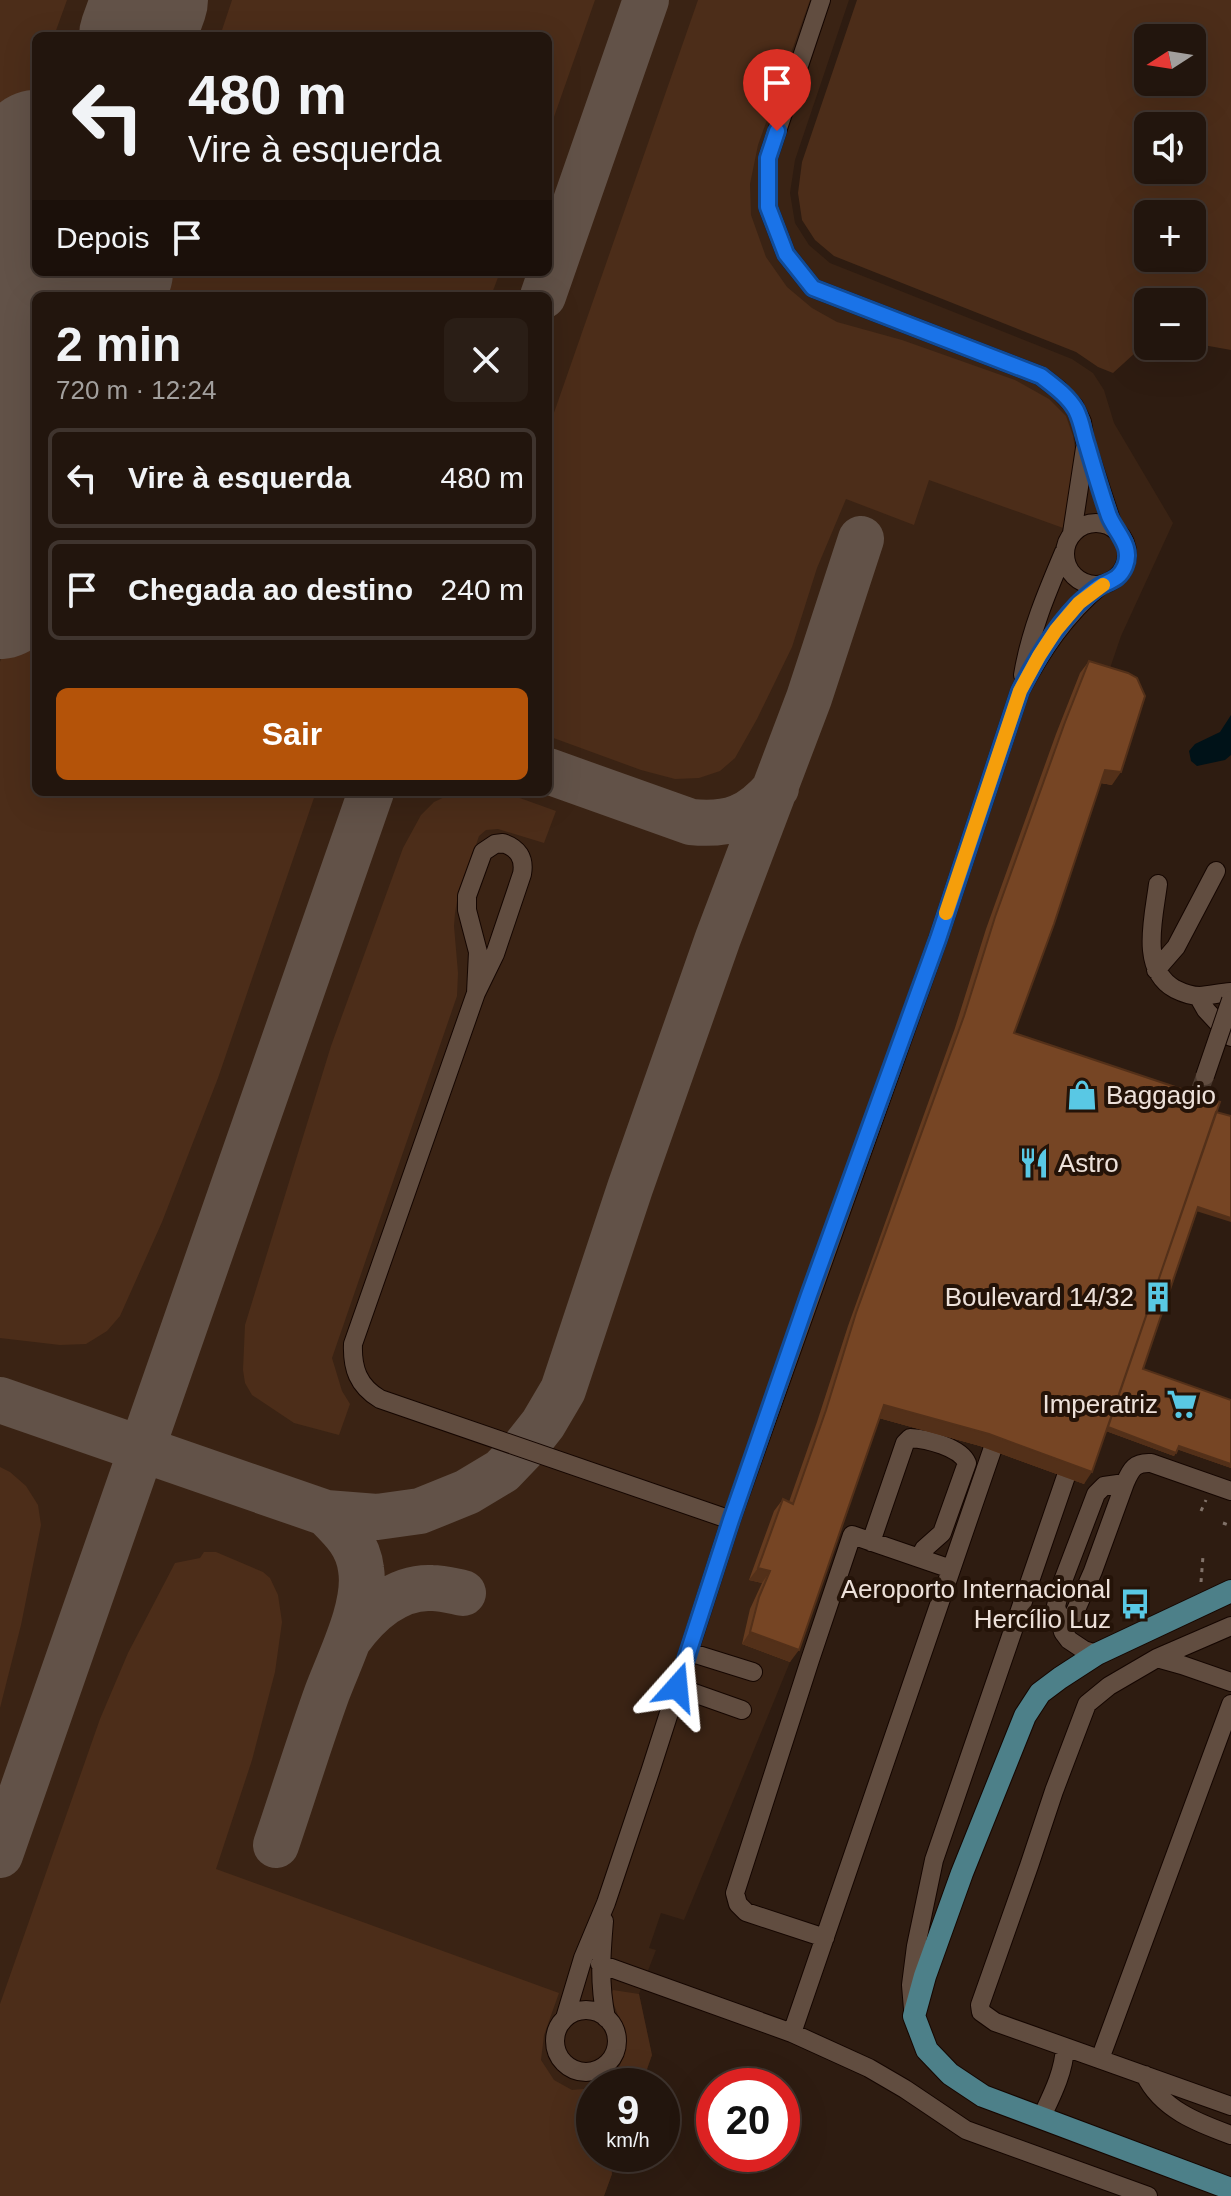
<!DOCTYPE html>
<html lang="pt">
<meta charset="utf-8">
<style>
body{margin:0;font-family:Helvetica,sans-serif;background:#2a1e16;color:#f1f3f6;height:100vh;display:flex;flex-direction:column;font-size:30px;white-space:nowrap}
*{box-sizing:border-box;margin:0}
p{font-size:26px;color:#a29f9d}
.icon{flex:none;width:44px;height:44px;fill:none;stroke:currentColor;stroke-width:2;stroke-linecap:round;stroke-linejoin:round}
.map{position:relative;flex:1;overflow:hidden}
.side{position:absolute;left:32px;top:292px;width:520px;height:504px;display:flex;flex-direction:column;background:#22150d;border-radius:12px;box-shadow:0 8px 32px #0002,0 0 0 2px #3f342e}
.side>*{flex:none}
.banner{position:absolute;left:32px;top:32px;width:520px;height:244px;border-radius:12px;box-shadow:0 8px 32px #0002,0 0 0 2px #3f342e;background:#22150d;color:#f1f3f6;overflow:hidden}
.needle{width:52px;rotate:258deg}
.fabs{position:absolute;left:1134px;top:24px;display:grid;gap:16px}
.fabs a{display:grid;place-items:center;width:72px;height:72px;border-radius:12px;background:#22150d;box-shadow:0 8px 32px #0002,0 0 0 2px #3f342e;font-size:40px}
.speed{position:absolute;left:576px;top:2068px;display:flex;gap:16px;font-size:40px;font-weight:700;text-align:center}
.speed>*{display:grid;place-content:center;width:104px;height:104px;border-radius:50%;background:#22150d;box-shadow:0 8px 32px #0002,0 0 0 2px #3f342e;line-height:1}
.speed small{font-size:20px;font-weight:400}
.speed .limit{border:12px solid #d22;background:#fff;color:#111}
.pin{position:absolute;display:grid;place-items:center;width:68px;height:68px;color:#fff;margin:-82px -34px;border-radius:50% 50% 50% 0;rotate:-45deg;box-shadow:0 0 8px #0007}
.pin .icon{rotate:45deg}
.me{position:absolute;width:88px;margin:-44px;rotate:18deg;stroke-linejoin:round;filter:drop-shadow(0 0 6px #0008)}
.turn{display:flex;align-items:center;gap:28px;height:168px;padding:0 24px;font-size:36px}
.turn .icon{width:104px;height:104px;stroke-width:2.5}
.turn b{display:block;font-size:56px;line-height:68px}
.then{display:flex;align-items:center;height:76px;padding:0 24px;background:#0003;gap:16px;font-size:30px}
.round{display:grid;place-items:center;flex:none;width:84px;height:84px;border-radius:12px;background:#2a1e16}
.head{display:flex;align-items:center;justify-content:space-between;height:136px;padding:0 24px}
h1{font-size:48px;font-weight:700;line-height:60px}
.action{display:flex;gap:16px;margin-top:auto;padding:16px 24px}
.action a{flex:1;height:92px;border-radius:12px;background:#b45309;color:#fff;font-size:32px;font-weight:700;line-height:92px;text-align:center}
ul{padding:0;list-style:none}
li{display:flex;align-items:center;gap:24px;height:100px;margin:0 16px 12px;padding:0 8px;border:4px solid #3f342e;border-radius:12px}
li div{flex:1}
li b{display:block;font-size:30px}
li em{font-style:normal}
.map>svg:first-child{display:block}
</style>
<div class="map">
<svg width="1231" height="2196" viewBox="0 0 1231 2196">
<rect width="100%" height="100%" fill="#2e1c11"/>
<path fill="#3a2314" fill-rule="evenodd" d="M 0,0 L 849,0 L 795,160 L 790,193 L 795,223 L 809,245 L 830,263 L 1072,359 L 1093,373 L 1104,390 L 1114,423 L 1173,523 L 1121,636 L 1106,680 L 1137,708 L 1112,785 L 1097,782 L 1005,1045 L 980,1446 L 875,1417 L 790,1662 L 684,1920 L 661,1913 L 649,1948 L 656,1950 L 639,1994 L 652,2055 L 641,2086 L 594,2086 L 594,2154 L 609,2154 L 612,2174 L 604,2196 L 0,2196 ZM 36,36 L 548,36 L 548,272 L 36,272 ZM 36,296 L 548,296 L 548,792 L 36,792 Z"/>
<path fill="#4c2d19" fill-rule="evenodd" d="M 0,0 L 67,0 L 54,36 L 36,36 L 36,88 L 0,192 Z
M 232,0 L 595,0 L 548,134 L 548,36 L 220,36 Z
M 698,0 L 810,0 L 758,145 L 750,184 L 751,215 L 766,257 L 787,287 L 812,308 L 837,322 L 902,340 L 1015,380 L 1049,399 L 1066,416 L 1073,436 L 1079,473 L 1066,529 L 929,480 L 914,525 L 846,499 L 817,568 L 792,647 L 757,719 L 735,758 L 720,771 L 699,778 L 675,779 L 641,770 L 548,736 L 548,430 Z
M 857,0 L 1231,0 L 1231,350 L 1192,343 L 1192,302 L 1148,302 L 1148,345 L 1135,353 L 1113,373 L 1098,367 L 1076,352 L 834,256 L 815,240 L 802,220 L 798,193 L 802,162 ZM 1192,38 L 1192,82 L 1148,82 L 1148,38 ZM 1192,126 L 1192,170 L 1148,170 L 1148,126 ZM 1192,214 L 1192,258 L 1148,258 L 1148,214 Z
M 137,272 L 500,272 L 491,296 L 128,296 Z
M 36,560 L 36,792 L 316,792 L 218,1078 L 162,1222 L 120,1316 L 107,1331 L 86,1344 L 60,1345 L 0,1338 L 0,662 Z
M 455,792 L 503,792 L 556,811 L 544,843 L 498,829 L 486,830 L 479,836 L 457,901 L 455,913 L 454,926 L 458,973 L 457,996 L 332,1358 L 342,1391 L 350,1404 L 339,1435 L 294,1423 L 252,1395 L 245,1383 L 243,1370 L 245,1325 L 331,1046 L 403,848 L 421,815 L 434,802 Z
M 0,1467 L 10,1472 L 26,1486 L 38,1505 L 41,1525 L 21,1625 L 0,1708 Z
M 204,1552 L 216,1552 L 263,1572 L 270,1578 L 278,1595 L 282,1622 L 275,1672 L 252,1760 L 216,1869 L 559,1993 L 544,2035 L 541,2060 L 554,2080 L 572,2090 L 594,2088 L 594,2154 L 609,2154 L 612,2174 L 604,2196 L 0,2196 L 0,2004 L 100,1719 L 128,1653 L 175,1563 L 200,1558 Z
M 613,1990 L 639,1994 L 652,2055 L 641,2086 L 602,2086 C 637,2057 625,2032 610,1995 Z"/>
<path fill="#001218" d="M 1231,715 L 1231,755 L 1225,760 L 1197,766 L 1191,761 L 1189,751 L 1195,744 L 1220,732 Z"/>
<g fill="none" stroke-linecap="round" stroke-linejoin="round">
<path stroke="#625248" stroke-width="46" d="M 543,296 L 646,0
M 548,771 L 691,822 C 730,826 751,817 776,788
M 0,1400 L 326,1513 L 377,1517 L 420,1511 L 467,1492 L 502,1471 L 524,1448 L 543,1424 L 563,1390 L 630,1188 L 718,938 L 809,698 L 861,539
M 349,1639 C 368,1613 397,1586 432,1588 C 442,1588 453,1591 463,1593
M 276,1845 C 293,1795 309,1743 327,1693 C 340,1658 367,1606 361,1569 C 358,1544 343,1530 326,1513
M 0,1855 L 371,792"/>
<path stroke="#625248" stroke-width="116" d="M 137,36 L 150,0
M 0,251 L 36,148
M 106,296 L 115,272
M 0,423 L 36,322
M 0,601 L 36,498"/>
<path stroke="#4b3a2f" stroke-width="18" stroke-dasharray="18 9" stroke-linecap="butt" d="M 1190,1118 L 1205,1076"/>
<g stroke="#150601" stroke-width="20">
<path id="minor" d="M 821,0 L 768,158 L 768,207 L 786,254 L 813,288 L 1041,376 L 1059,390 L 1074,406 L 1082,422 L 1085,441 L 1114,529
M1065 554a31 31 0 1 1 62 0a31 31 0 1 1-62 0Z
M 1072,533 L 1085,448
M 1023,675 C 1030,632 1047,592 1064,552
M 503,843 C 518,848 525,858 522,874 L 495,954 L 476,993 L 478,952 L 467,910 L 467,896 L 483,852 L 495,844 Z
M 1158,884 C 1154,917 1139,969 1175,989 C 1183,993 1191,996 1200,996 C 1210,995 1221,993 1231,992
M 1156,970 L 1176,947 L 1216,871
M 476,993 L 353,1344 C 352,1368 358,1386 380,1399 L 731,1520
M 1198,996 L 1206,1010 L 1231,1037
M 871,1542 L 905,1443 L 910,1438 C 927,1439 960,1447 967,1463 L 942,1533 L 924,1549 L 919,1558
M 1231,1626 L 1157,1658 L 1109,1686 L 1087,1704 L 1054,1791 L 1029,1866 L 980,2005 L 981,2012 L 995,2022 L 1231,2106
M 1063,1632 L 1075,1612 L 1093,1571 L 1125,1483 C 1131,1469 1135,1462 1151,1463 L 1231,1491
M 689,1652 L 753,1672
M 1097,1654 L 1084,1650 L 1069,1640 L 1063,1632 L 1056,1606 L 1061,1586 L 1096,1494 L 1104,1486 L 1125,1483
M 1157,1658 L 1182,1665 L 1231,1682
M 677,1687 L 742,1710
M 604,1921 C 601,1956 599,1983 606,2018
M 825,1938 L 746,1912 L 738,1904 L 735,1893 L 810,1660 L 852,1535 L 951,1569
M 600,1964 L 792,2033 L 869,2068 L 905,2089 L 966,2130 L 1148,2196
M 913,2009 L 911,1985 L 916,1946 L 934,1860 L 1073,1456
M555 2041a31 31 0 1 1 62 0a31 31 0 1 1-62 0Z
M 565,2018 L 583,1958 L 606,1903 L 650,1772 L 731,1520 L 938,939 L 1020,691 C 1042,650 1065,615 1101,585
M 792,2033 L 998,1433
M 1100,2059 L 1231,1704
M 1145,2075 C 1161,2109 1198,2123 1231,2135
M 1035,2115 L 1044,2112 C 1054,2091 1064,2070 1065,2047"/>
</g>
<g stroke="#150601" stroke-width="24">
<path id="major" d="M 1231,1591 L 1097,1654 L 1060,1678 L 1040,1693 L 1025,1716 L 962,1873 L 925,1976 L 914,2016 L 927,2050 L 950,2074 L 983,2096 L 1231,2189"/>
</g>
<path stroke="#817269" stroke-width="3" stroke-dasharray="4 6" stroke-linecap="butt" d="M 1201,1511 L 1206,1500
M 1223,1523 L 1231,1526
M 1201,1582 L 1203,1556"/>
<use href="#minor" stroke="#614d40" stroke-width="18"/>
<use href="#major" stroke="#4d8089" stroke-width="22"/>
<g stroke="#150601" stroke-width="20" stroke-linecap="butt">
<path id="minor-bridge" d="M 1205,1076 L 1231,1000"/>
</g>
<use href="#minor-bridge" stroke="#614d40" stroke-width="18"/>
</g>
<path fill="#653b1f" d="M 1089,661 L 1112,785 L 1100,783 L 1014,1033 L 1216,1112 L 1197,1211 L 1143,1369 L 1231,1400 L 1231,1468 L 1177,1449 L 1174,1456 L 1106,1431 L 1084,1484 L 980,1446 L 879,1418 L 790,1662 L 742,1644 L 750,1609 L 762,1583 L 749,1580 L 774,1511 L 783,1499 L 789,1502 L 817,1422 L 848,1326 L 955,1028 L 986,929 L 1056,734 L 1080,673 Z"/>
<path fill="#533019" d="M 1105,770 L 1121,772 L 1112,785 L 1096,782 Z
M 1198,1207 L 1231,1218 L 1231,1222 L 1196,1211 Z
M 884,1405 L 989,1434 L 1092,1472 L 1084,1484 L 980,1446 L 875,1417 Z
M 1105,1426 L 1176,1453 L 1174,1456 L 1103,1430 Z
M 1179,1446 L 1231,1464 L 1231,1468 L 1176,1449 Z
M 758,1568 L 770,1571 L 762,1583 L 749,1580 Z
M 750,1632 L 799,1650 L 790,1662 L 742,1644 Z"/>
<path fill="#764524" stroke="#533019" stroke-width="2" d="M 1089,661 L 1128,673 L 1137,678 L 1145,696 L 1121,772 L 1105,770 L 1054,924 L 1014,1033 L 1220,1102 L 1092,1472 L 989,1434 L 884,1405 L 799,1650 L 750,1632 L 759,1597 L 770,1571 L 758,1568 L 783,1499 L 793,1504 L 826,1410 L 856,1313 L 964,1016 L 995,917 L 1065,722 Z
M 1216,1112 L 1231,1116 L 1231,1218 L 1198,1207 L 1143,1369 L 1231,1400 L 1231,1464 L 1179,1446 L 1176,1453 L 1108,1427 Z"/>
<g fill="none" stroke-linecap="round" stroke-linejoin="round">
<g stroke="#114b97" stroke-width="20">
<path id="route" d="M 677,1687 L 731,1520 L 809,1295 L 938,939 L 1020,691 C 1036,660 1053,630 1078,604 C 1085,598 1094,589 1102,585 C 1113,580 1120,578 1125,566 C 1133,546 1116,533 1109,516 C 1101,493 1094,469 1087,445 C 1083,433 1082,422 1076,410 C 1068,396 1054,386 1041,376 L 813,288 L 786,254 L 768,207 L 768,158 L 777,131"/>
</g>
<use href="#route" stroke="#1a73e8" stroke-width="14"/>
<path stroke="#f59e0b" stroke-width="14" d="M 946,913 L 1020,691 L 1039,656 L 1056,630 L 1079,603 L 1103,585"/>
</g>
<defs>
<g id="shop-bare" transform="scale(2.4)"><path d="M-5-2.5h2.3a2.7 3.5 0 0 1 5.4 0H5L5.5 6h-11ZM-1.5-2.5h3a1.5 2.3 0 0 0-3 0Z" fill="#59c8e4" stroke="#241308" stroke-width="2.5" paint-order="stroke"/></g>
<g id="restaurant-bare" transform="scale(2.4)"><path d="M-5-6h1v4h1v-4h1v4h1v-4h1v5L-1.5 .5V6h-2V.5L-5-1ZM5-6V6H3V1.5H1.5Q1.5-4 5-6Z" fill="#59c8e4" stroke="#241308" stroke-width="2.5" paint-order="stroke"/></g>
<g id="building-bare" transform="scale(2.4)"><path d="M-4-6H4V6H1V3H-1V6H-4ZM-2.5-4.3h1.7v1.8h-1.7ZM.8-4.3h1.7v1.8H.8ZM-2.5-1h1.7V.8h-1.7ZM.8-1h1.7V.8H.8Z" fill="#59c8e4" stroke="#241308" stroke-width="2.5" paint-order="stroke"/></g>
<g id="supermarket-bare" transform="scale(2.4)"><path d="M-6-5.5h2.5l.6 2H6L4.5 2H-2.5L-4.4-4H-6ZM-1.5 3.2a1.3 1.3 0 1 0 .1 0ZM3 3.2a1.3 1.3 0 1 0 .1 0Z" fill="#59c8e4" stroke="#241308" stroke-width="2.5" paint-order="stroke"/></g>
<g id="bus-bare" transform="scale(2.4)"><path d="M-5-6H5V4H4V6H2V4H-2V6H-4V4H-5ZM-3.5-4V0h7V-4ZM-3.5 1.2v1.5H-2V1.2ZM2 1.2v1.5H3.5V1.2Z" fill="#59c8e4" stroke="#241308" stroke-width="2.5" paint-order="stroke"/></g>
</defs>
<g fill-rule="evenodd">
<use href="#shop-bare" x="1082" y="1095"/>
<use href="#restaurant-bare" x="1034" y="1163"/>
<use href="#building-bare" x="1158" y="1297"/>
<use href="#supermarket-bare" x="1182" y="1404"/>
<use href="#bus-bare" x="1135" y="1604"/>
</g>
<g text-anchor="middle" stroke-width="8" stroke-linejoin="round" paint-order="stroke">
<g font-size="26" fill="#ede1da" stroke="#241308" text-anchor="end">
<text x="1106" y="1104" text-anchor="start">Baggagio</text>
<text x="1058" y="1172" text-anchor="start">Astro</text>
<text x="1134" y="1306">Boulevard 14/32</text>
<text x="1158" y="1413">Imperatriz</text>
<text x="1111" y="1598">Aeroporto Internacional<tspan x="1111" dy="30">Hercílio Luz</tspan></text>
</g>
</g>
</svg>
<div class="fabs">
<a><svg class="needle" viewBox="-14 -14 28 28"><path d="M0-13l5 13h-10z" fill="#e53935"/><path d="M0 13l5-13h-10z" fill="#a29f9d"/></svg></a>
<a><svg class="icon" aria-label="sound" viewBox="0 0 24 24"><path d="M4 9h4l5-4v14l-5-4H4zM17 9q2 3 0 6"/></svg></a>
<a>+</a>
<a>−</a>
</div>
<div class="speed"><div>9<small>km/h</small></div><div class="limit">20</div></div>
<div class="pin" style="left:777px;top:131px;background:#d93025"><svg class="icon" aria-label="arrive" viewBox="0 0 24 24"><path d="M6 21V4h12l-3 4 3 4H6"/></svg></div>
<svg class="me" style="left:677px;top:1687px" viewBox="-20 -20 40 40"><path d="M0-17L14 15 0 8-14 15z" fill="#1a73e8" stroke="#fff" stroke-width="4"/></svg>
<div class="banner">
<div class="turn"><svg class="icon" aria-label="left" viewBox="0 0 24 24"><path d="M17 20v-9H6M10 6l-5 5 5 5"/></svg><div><b>480 m</b>Vire à esquerda</div></div>
<div class="then">Depois<svg class="icon" aria-label="arrive" viewBox="0 0 24 24"><path d="M6 21V4h12l-3 4 3 4H6"/></svg></div>
</div>
<section class="side">
<div class="head"><div><h1>2 min</h1><p>720 m · 12:24</p></div><a class="round"><svg class="icon" aria-label="close" viewBox="0 0 24 24"><path d="M6 6l12 12M18 6L6 18"/></svg></a></div>
<ul>
<li><svg class="icon" aria-label="left" viewBox="0 0 24 24"><path d="M17 20v-9H6M10 6l-5 5 5 5"/></svg><div><b>Vire à esquerda</b></div><em>480 m</em></li>
<li><svg class="icon" aria-label="arrive" viewBox="0 0 24 24"><path d="M6 21V4h12l-3 4 3 4H6"/></svg><div><b>Chegada ao destino</b></div><em>240 m</em></li>
</ul>
<div class="action"><a>Sair</a></div>
</section>
</div>
